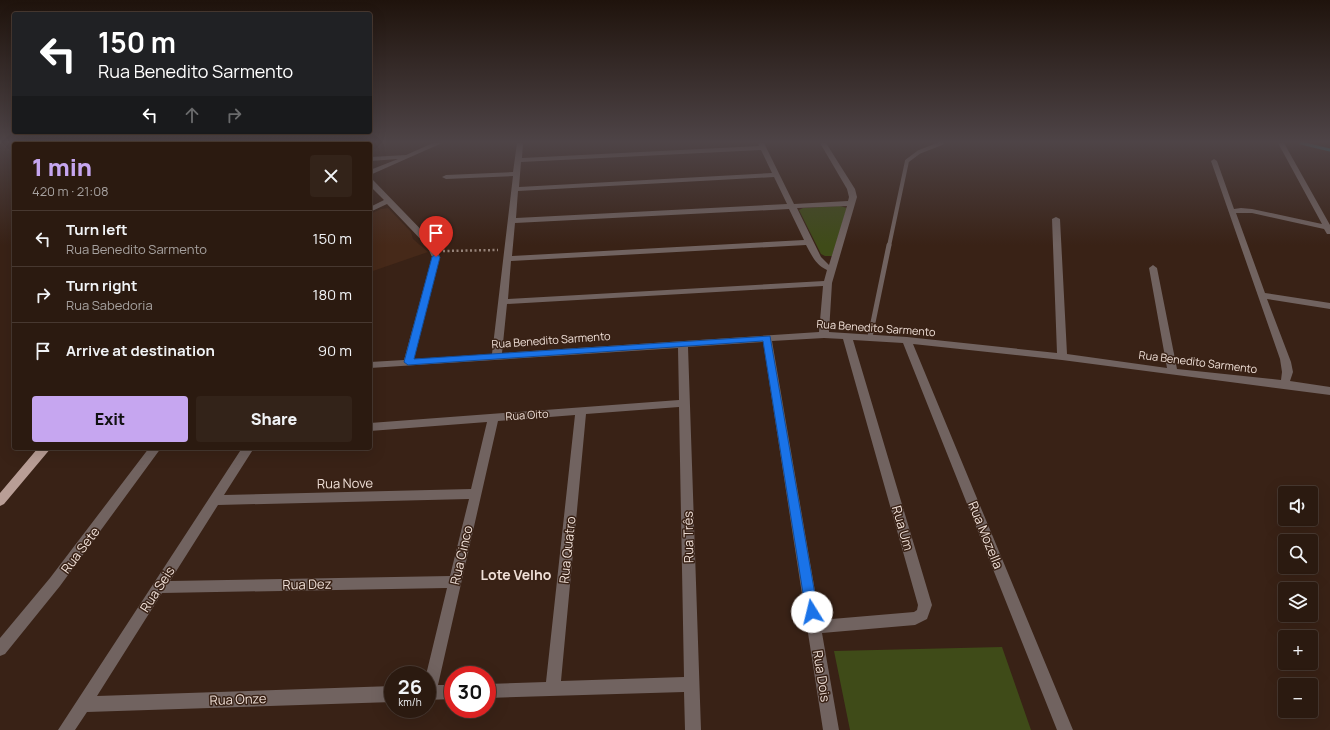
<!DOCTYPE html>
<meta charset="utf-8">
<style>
body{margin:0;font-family:Manrope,sans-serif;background:#332319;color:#f1f3f6;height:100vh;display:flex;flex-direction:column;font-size:15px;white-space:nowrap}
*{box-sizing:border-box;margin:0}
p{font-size:13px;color:#a6a19f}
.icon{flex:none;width:22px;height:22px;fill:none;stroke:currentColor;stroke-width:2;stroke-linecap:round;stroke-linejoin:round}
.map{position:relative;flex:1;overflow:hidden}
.panel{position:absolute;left:12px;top:142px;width:360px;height:308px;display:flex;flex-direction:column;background:#2b1a10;border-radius:4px;box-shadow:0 4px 16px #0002,0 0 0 1px #473830}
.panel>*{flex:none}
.guide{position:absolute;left:12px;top:12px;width:360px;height:122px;border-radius:4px;box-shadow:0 4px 16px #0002,0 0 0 1px #473830;background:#202124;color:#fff;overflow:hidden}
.tools{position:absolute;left:1278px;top:486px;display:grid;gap:8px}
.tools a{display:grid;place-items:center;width:40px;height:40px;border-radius:4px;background:#2b1a10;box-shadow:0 4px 16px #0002,0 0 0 1px #473830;font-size:20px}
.speed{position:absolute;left:384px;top:666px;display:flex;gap:8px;font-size:20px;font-weight:700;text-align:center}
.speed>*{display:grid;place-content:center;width:52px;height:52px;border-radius:50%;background:#2b1a10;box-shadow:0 4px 16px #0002,0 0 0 1px #473830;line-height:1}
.speed small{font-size:10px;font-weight:400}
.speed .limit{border:6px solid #d22;background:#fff;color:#111}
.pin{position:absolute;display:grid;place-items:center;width:34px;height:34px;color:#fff;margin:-41px -17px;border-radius:50% 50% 50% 0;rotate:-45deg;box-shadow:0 0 4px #0007}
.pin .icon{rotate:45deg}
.me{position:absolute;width:44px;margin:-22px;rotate:351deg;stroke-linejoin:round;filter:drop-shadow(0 0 3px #0008)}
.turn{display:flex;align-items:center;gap:14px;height:84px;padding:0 20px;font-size:18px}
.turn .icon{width:52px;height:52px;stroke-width:2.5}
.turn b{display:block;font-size:28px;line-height:34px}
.lanes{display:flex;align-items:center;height:38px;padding:0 20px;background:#0003;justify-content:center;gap:20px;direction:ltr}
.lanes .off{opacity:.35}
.round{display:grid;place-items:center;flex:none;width:42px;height:42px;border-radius:4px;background:#332319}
.headline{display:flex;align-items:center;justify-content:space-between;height:68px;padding:0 20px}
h1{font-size:24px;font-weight:800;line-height:30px;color:#c6a6f0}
.cta{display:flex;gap:8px;margin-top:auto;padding:8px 20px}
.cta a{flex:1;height:46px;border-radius:4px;background:#c6a6f0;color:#111;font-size:16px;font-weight:800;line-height:46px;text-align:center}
.cta a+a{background:#332319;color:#f1f3f6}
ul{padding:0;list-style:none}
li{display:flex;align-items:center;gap:12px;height:56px;padding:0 20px;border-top:1px solid #473830}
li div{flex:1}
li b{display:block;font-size:15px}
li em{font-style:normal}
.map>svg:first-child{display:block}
</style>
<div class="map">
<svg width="1330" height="730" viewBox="0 0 1330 730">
<rect width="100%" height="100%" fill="#392216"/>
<path fill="#462919" d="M 388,208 L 411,232 L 413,239 L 428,252 L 370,272 L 370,214 L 381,209 Z"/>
<path fill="#3f4b18" d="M 840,206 L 847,208 L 832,256 L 825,256 L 821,254 L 799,210 L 803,208 Z
M 1002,647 L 1031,730 L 850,730 L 834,651 Z"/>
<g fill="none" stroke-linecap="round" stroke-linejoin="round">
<path stroke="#0e8088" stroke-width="3" d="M 1301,143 L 1330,150"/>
<path stroke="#958278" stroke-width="2.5" stroke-dasharray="2 2.5" stroke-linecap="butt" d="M 443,251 L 498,250"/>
<path stroke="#716360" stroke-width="4" d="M 889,246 L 907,161 L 919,152 L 942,143"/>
<path stroke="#716360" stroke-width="5" d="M 870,337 L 889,245"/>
<path fill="#716360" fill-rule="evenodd" d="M 69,143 L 75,143 L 75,144 L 69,144 Z
M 145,143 L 151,143 L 151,144 L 145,144 Z
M 217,143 L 227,143 L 217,144 Z
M 327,143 L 337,143 L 327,144 Z
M 433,143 L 442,143 L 370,175 L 370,170 L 398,159 L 370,161 L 370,157 L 406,155 Z
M 517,143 L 523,143 L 522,158 L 759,146 L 758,143 L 764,143 L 794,204 L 848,201 L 849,197 L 847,189 L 820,143 L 826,143 L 855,189 L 857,197 L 832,283 L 829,332 L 907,337 L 1057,353 L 1052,219 L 1056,217 L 1060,219 L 1067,354 L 1167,368 L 1149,268 L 1153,265 L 1157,268 L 1177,369 L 1281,380 L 1282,372 L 1280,359 L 1211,161 L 1214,159 L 1217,161 L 1234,209 L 1241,208 L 1252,209 L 1322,224 L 1278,143 L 1284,143 L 1330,225 L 1330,234 L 1327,234 L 1324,229 L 1252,213 L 1236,213 L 1265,293 L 1330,303 L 1330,309 L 1267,299 L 1291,362 L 1293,372 L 1290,381 L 1330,387 L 1330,395 L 1062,360 L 913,344 L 1073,730 L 1057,730 L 903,343 L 853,340 L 932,605 L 927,619 L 915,625 L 822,633 L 839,730 L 823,730 L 763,342 L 688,347 L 701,730 L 685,730 L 684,692 L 487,698 L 487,684 L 546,682 L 575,415 L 498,421 L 438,685 L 453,685 L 453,699 L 427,700 L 426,675 L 447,588 L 162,593 L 97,696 L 393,686 L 393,702 L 87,712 L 75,730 L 58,730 L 242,448 L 254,448 L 224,495 L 471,489 L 487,422 L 370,431 L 370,423 L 679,400 L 678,348 L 370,368 L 370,362 L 404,360 L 432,257 L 427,246 L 387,204 L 370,212 L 370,207 L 384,200 L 370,186 L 370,180 L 373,180 L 434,243 L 440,257 L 414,359 L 492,354 L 513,176 L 446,179 L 442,177 L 446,175 L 513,172 ZM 761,150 L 772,173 L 519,187 L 521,162 ZM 774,177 L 787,204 L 516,218 L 518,191 ZM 847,206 L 829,265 L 821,257 L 797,208 ZM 789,209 L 804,240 L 512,256 L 515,223 ZM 806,245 C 812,256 816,265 827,270 L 824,281 L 508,299 L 511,261 ZM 823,286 L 819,332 L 502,353 L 507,304 ZM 824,338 L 843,339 L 918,605 L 917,610 L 914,612 L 820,620 L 772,341 ZM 679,407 L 684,677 L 561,681 L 586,414 ZM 469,499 L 450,576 L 170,581 L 218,505 Z
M 149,448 L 161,448 L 60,586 L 5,654 L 0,656 L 0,638 L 50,578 Z"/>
<path fill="#b99e96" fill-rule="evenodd" d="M 53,143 L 59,143 L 59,144 L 53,144 Z
M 38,448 L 51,448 L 4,504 L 0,506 L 0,493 Z"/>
</g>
<linearGradient id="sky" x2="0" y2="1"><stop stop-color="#1f130c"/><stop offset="0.58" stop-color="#4e4447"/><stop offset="1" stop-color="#4e4447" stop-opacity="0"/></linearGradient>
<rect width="1330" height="245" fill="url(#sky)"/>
<path fill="#1a73e8" stroke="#114b97" d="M 436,254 L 440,257 L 414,359 L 770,336 L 818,612 L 816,616 L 812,618 L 807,616 L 806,612 L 763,341 L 408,365 L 404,362 L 432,257 Z"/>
<g text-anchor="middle" stroke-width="3" stroke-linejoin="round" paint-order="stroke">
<g font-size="11" fill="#f0e0d8" stroke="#392216">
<text transform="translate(876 328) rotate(4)" y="4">Rua Benedito Sarmento</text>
<text transform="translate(551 340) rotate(-4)" y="4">Rua Benedito Sarmento</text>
<text transform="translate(1198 362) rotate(7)" y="4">Rua Benedito Sarmento</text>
<text transform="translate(527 415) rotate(-4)" y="4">Rua Oito</text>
</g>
<g font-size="13" fill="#f0e0d8" stroke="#392216">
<text transform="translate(345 483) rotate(-1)" y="5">Rua Nove</text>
<text transform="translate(903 528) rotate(74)" y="5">Rua Um</text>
<text transform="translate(986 535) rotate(68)" y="5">Rua Mozella</text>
<text transform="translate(688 537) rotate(-91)" y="5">Rua Três</text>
<text transform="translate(80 550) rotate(-53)" y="5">Rua Sete</text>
<text transform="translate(567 550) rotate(-84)" y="5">Rua Quatro</text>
<text transform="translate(461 555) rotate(-77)" y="5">Rua Cinco</text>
<text transform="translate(307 584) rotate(-1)" y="5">Rua Dez</text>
<text transform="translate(157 589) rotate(-57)" y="5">Rua Seis</text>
<text transform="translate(822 676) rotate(81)" y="5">Rua Dois</text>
<text transform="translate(238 699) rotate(-2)" y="5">Rua Onze</text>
</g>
<g font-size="14" font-weight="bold" fill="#f0e0d8" stroke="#392216">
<text x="516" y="580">Lote Velho</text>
</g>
</g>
</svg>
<div class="tools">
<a><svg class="icon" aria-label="sound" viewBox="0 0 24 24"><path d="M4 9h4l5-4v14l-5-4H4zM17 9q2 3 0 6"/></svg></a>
<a><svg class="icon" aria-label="search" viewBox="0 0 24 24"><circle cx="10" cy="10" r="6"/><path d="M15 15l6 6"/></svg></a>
<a><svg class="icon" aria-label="layers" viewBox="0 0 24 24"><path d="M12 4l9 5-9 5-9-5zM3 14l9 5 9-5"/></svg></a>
<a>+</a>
<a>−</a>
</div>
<div class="speed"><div>26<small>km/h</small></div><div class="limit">30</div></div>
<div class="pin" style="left:436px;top:257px;background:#d93025"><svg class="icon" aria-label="arrive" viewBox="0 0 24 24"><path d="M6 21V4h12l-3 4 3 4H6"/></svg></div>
<svg class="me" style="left:812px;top:612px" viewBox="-20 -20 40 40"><circle r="19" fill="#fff"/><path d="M0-13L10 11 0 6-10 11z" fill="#1a73e8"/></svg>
<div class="guide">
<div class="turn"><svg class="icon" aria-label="left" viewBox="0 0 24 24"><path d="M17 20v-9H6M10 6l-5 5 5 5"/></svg><div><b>150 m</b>Rua Benedito Sarmento</div></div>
<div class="lanes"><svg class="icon" aria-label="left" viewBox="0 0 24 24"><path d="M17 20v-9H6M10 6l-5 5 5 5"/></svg><svg class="icon off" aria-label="ahead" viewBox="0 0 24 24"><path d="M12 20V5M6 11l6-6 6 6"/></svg><svg class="icon off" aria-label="right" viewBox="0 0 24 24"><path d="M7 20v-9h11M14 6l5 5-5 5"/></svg></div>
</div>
<section class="panel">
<div class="headline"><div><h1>1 min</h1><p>420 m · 21:08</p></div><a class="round"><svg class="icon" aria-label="close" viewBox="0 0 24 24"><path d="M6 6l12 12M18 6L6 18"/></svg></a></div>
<ul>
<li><svg class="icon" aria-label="left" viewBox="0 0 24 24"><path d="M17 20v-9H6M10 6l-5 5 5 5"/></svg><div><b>Turn left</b><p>Rua Benedito Sarmento</p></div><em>150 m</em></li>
<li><svg class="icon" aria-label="right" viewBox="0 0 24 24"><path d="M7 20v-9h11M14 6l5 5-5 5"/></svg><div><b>Turn right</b><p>Rua Sabedoria</p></div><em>180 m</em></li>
<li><svg class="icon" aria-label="arrive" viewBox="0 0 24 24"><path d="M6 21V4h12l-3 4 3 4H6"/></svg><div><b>Arrive at destination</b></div><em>90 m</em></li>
</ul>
<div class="cta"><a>Exit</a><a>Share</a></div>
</section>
</div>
